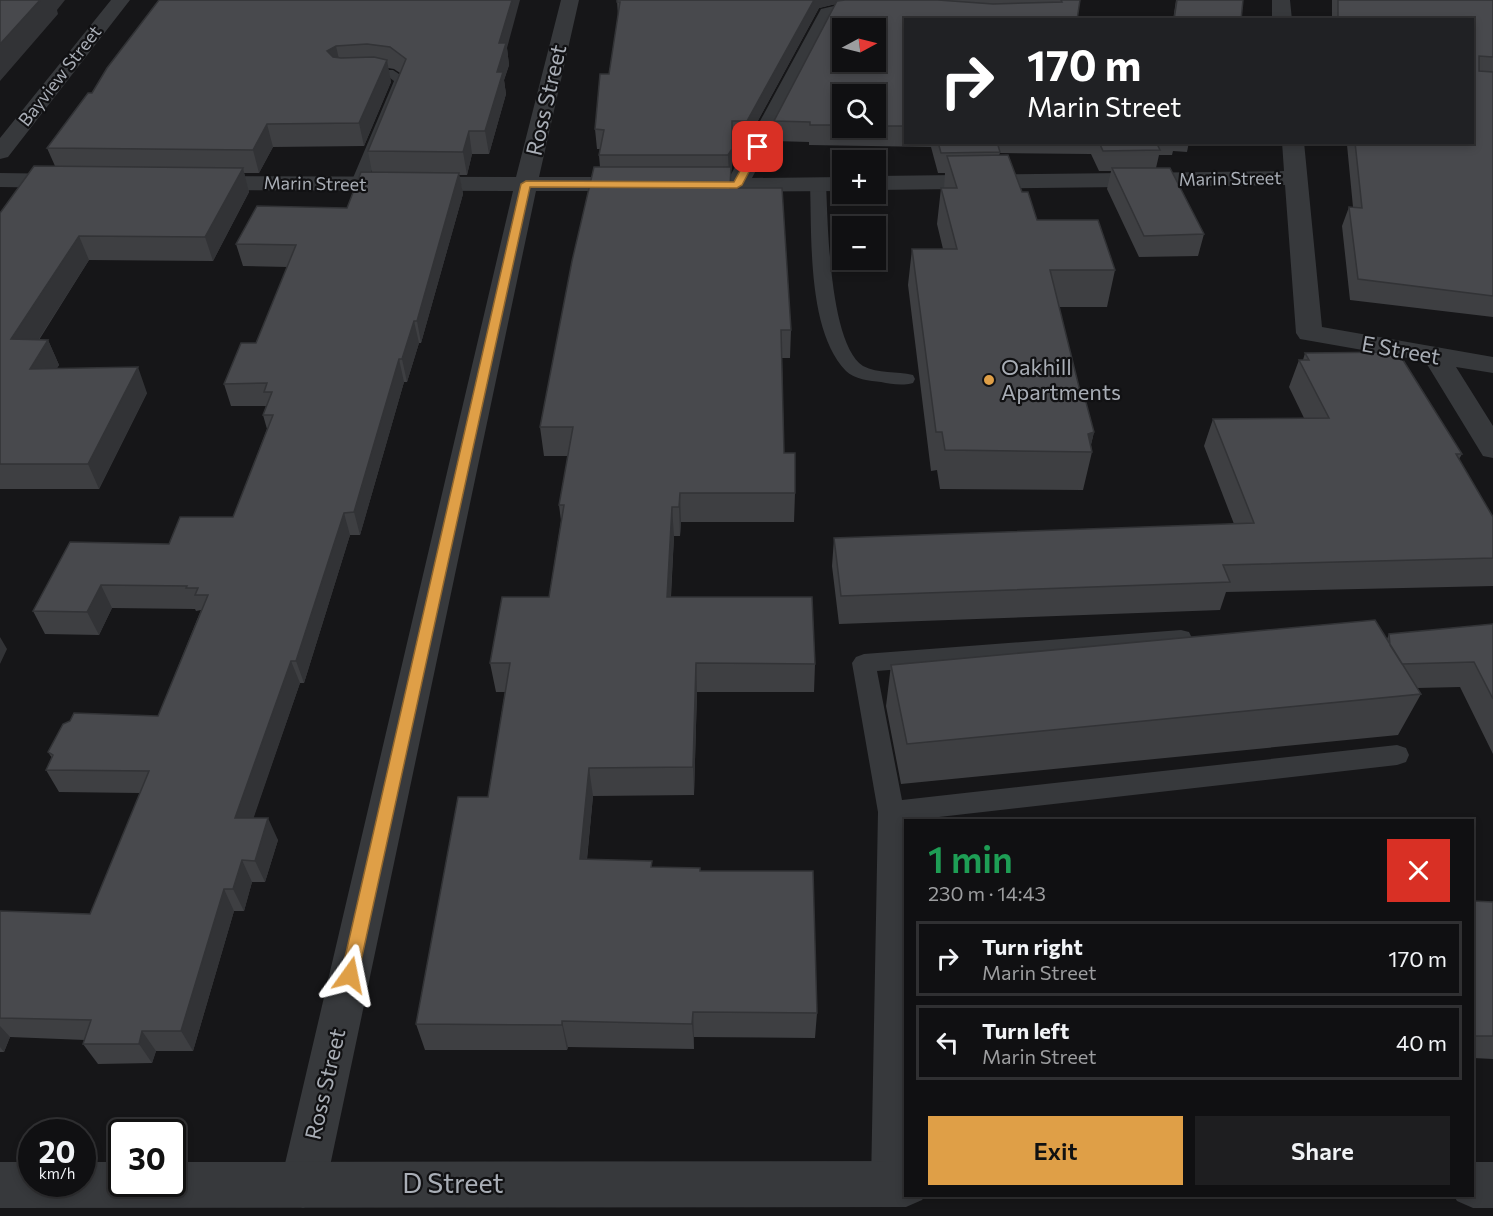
<!DOCTYPE html>
<meta charset="utf-8">
<style>
body{margin:0;font-family:Commissioner,sans-serif;background:#1e1e20;color:#f1f3f6;height:100vh;display:flex;flex-direction:column;font-size:22px;white-space:nowrap}
*{box-sizing:border-box;margin:0}
p{font-size:20px;color:#9c9d9f}
.icon{flex:none;width:33px;height:33px;fill:none;stroke:currentColor;stroke-width:2;stroke-linecap:round;stroke-linejoin:round}
.map{position:relative;flex:1;overflow:hidden}
.panel{position:absolute;left:904px;top:819px;width:570px;height:378px;display:flex;flex-direction:column;background:#101012;border-radius:0px;box-shadow:0 3px 9px #0003,0 0 0 2px #303032}
.panel>*{flex:none}
.top-card{position:absolute;left:904px;top:18px;width:570px;height:126px;border-radius:0px;box-shadow:0 3px 9px #0003,0 0 0 2px #303032;background:#202124;color:#fff;overflow:hidden}
.needle{width:39px;rotate:83deg}
.controls{position:absolute;left:832px;top:18px;display:grid;gap:12px}
.controls a{display:grid;place-items:center;width:54px;height:54px;border-radius:0px;background:#101012;box-shadow:0 3px 9px #0003,0 0 0 2px #303032;font-size:30px}
.speed{position:absolute;left:18px;top:1119px;display:flex;gap:12px;font-size:30px;font-weight:700;text-align:center}
.speed>*{display:grid;place-content:center;width:78px;height:78px;border-radius:50%;background:#101012;box-shadow:0 3px 9px #0003,0 0 0 2px #303032;line-height:1}
.speed small{font-size:15px;font-weight:400}
.speed .limit{border:3px solid #111;border-radius:9px;background:#fff;color:#111}
.pin{position:absolute;display:grid;place-items:center;width:51px;height:51px;color:#fff;margin:-26px;border-radius:12px;box-shadow:0 3px 9px #0006}
.me{position:absolute;width:66px;margin:-33px;rotate:12deg;stroke-linejoin:round;filter:drop-shadow(0 0 4px #0008)}
.turn{display:flex;align-items:center;gap:21px;height:126px;padding:0 24px;font-size:27px}
.turn .icon{width:78px;height:78px;stroke-width:2.5}
.turn b{display:block;font-size:42px;line-height:51px}
.round{display:grid;place-items:center;flex:none;width:63px;height:63px;border-radius:0px;background:#1e1e20}
.overview{display:flex;align-items:center;justify-content:space-between;height:102px;padding:0 24px}
h1{font-size:36px;font-weight:600;line-height:45px;color:#1e9e55}
.primary-button{display:flex;gap:12px;margin-top:auto;padding:12px 24px}
.primary-button a{flex:1;height:69px;border-radius:0px;background:#df9f47;color:#111;font-size:24px;font-weight:600;line-height:69px;text-align:center}
.primary-button a+a{background:#1e1e20;color:#f1f3f6}
ul{padding:0;list-style:none}
li{display:flex;align-items:center;gap:18px;height:75px;margin:0 12px 9px;padding:0 12px;border:3px solid #303032;border-radius:0px}
li div{flex:1}
li b{display:block;font-size:22px}
li em{font-style:normal}
.map>svg:first-child{display:block}
</style>
<div class="map">
<svg width="1493" height="1216" viewBox="0 0 1493 1216">
<rect width="100%" height="100%" fill="#161618"/>
<g fill="none" stroke-linecap="round" stroke-linejoin="round">
<path fill="#37393c" fill-rule="evenodd" d="M 360,70 L 393,70 L 408,80 L 366,185 L 358,190 L 350,185 L 394,81 L 390,78 L 355,77 L 353,74 L 355,71 Z
M 818,179 L 826,184 C 828,222 829,344 863,366 C 878,374 897,371 913,375 L 915,379 L 913,383 C 902,386 891,384 881,382 C 870,381 854,379 846,371 C 807,331 812,237 810,184 Z
M 1181,630 L 1189,632 L 1192,638 L 1189,644 L 1181,646 L 877,671 L 902,800 L 1397,745 L 1406,748 L 1409,755 L 1406,762 L 1397,765 L 904,821 L 903,1184 L 898,1195 L 887,1200 L 876,1195 L 871,1184 L 878,812 L 852,663 L 856,657 L 864,654 Z"/>
<path fill="#37393c" fill-rule="evenodd" d="M 111,0 L 130,0 L 8,157 L 0,159 L 0,138 Z
M 561,0 L 579,0 L 539,177 L 634,177 L 642,179 L 646,184 L 642,189 L 634,191 L 536,191 L 326,1185 L 319,1201 L 303,1208 L 287,1201 L 280,1185 L 513,191 L 203,190 L 195,188 L 192,183 L 195,178 L 203,176 L 516,177 Z
M 860,0 L 881,2 L 883,6 L 881,10 C 866,14 850,14 835,17 L 752,178 L 843,177 L 843,191 L 686,192 L 678,190 L 674,185 L 678,180 L 729,178 L 821,9 Z
M 1272,0 L 1290,0 L 1292,20 L 1272,20 Z
M 1282,142 L 1304,142 L 1322,327 L 1493,357 L 1493,373 L 1456,367 L 1493,426 L 1493,458 L 1483,456 L 1425,361 L 1300,339 L 1296,333 L 1285,185 L 876,190 L 876,176 L 1284,171 Z
M 0,173 L 67,174 L 75,176 L 78,181 L 75,186 L 67,188 L 0,187 Z"/>
<path fill="#37393c" fill-rule="evenodd" d="M 906,1161 L 906,1196 L 925,1196 L 922,1200 L 906,1207 L 0,1208 L 0,1162 L 32,1162 L 32,1184 L 82,1184 L 82,1162 L 122,1162 L 122,1184 L 172,1184 L 172,1162 Z
M 1473,1162 L 1493,1162 L 1493,1208 L 1473,1208 L 1457,1201 L 1454,1196 L 1473,1196 Z"/>
</g>
<path fill="#3e3f42" fill-rule="evenodd" d="M 159,0 L 507,48 L 509,65 L 504,80 L 506,94 L 489,154 L 472,154 L 467,175 L 459,175 L 463,194 L 421,343 L 419,343 L 407,382 L 404,382 L 360,535 L 350,535 L 304,683 L 300,683 L 253,818 L 278,840 L 265,882 L 252,882 L 244,911 L 234,911 L 193,1051 L 156,1051 L 152,1063 L 98,1064 L 83,1044 L 85,1040 L 10,1037 L 4,1052 L 0,1052 L 0,911 L 90,914 L 140,793 L 59,792 L 46,770 L 52,758 L 48,752 L 158,716 L 201,610 L 196,611 L 195,609 L 112,608 L 99,635 L 45,634 L 33,611 L 169,544 L 233,517 L 267,429 L 263,415 L 266,406 L 231,406 L 224,384 L 256,343 L 288,267 L 243,266 L 236,244 L 347,208 L 372,172 L 368,151 L 400,73 L 394,69 L 388,68 L 391,82 L 364,146 L 273,147 L 259,173 L 244,173 L 249,192 L 213,261 L 89,260 L 39,340 L 48,340 L 59,365 L 57,368 L 147,393 L 99,489 L 0,489 L 0,213 L 55,166 L 47,148 L 92,93 Z
M 617,0 L 1080,0 L 906,20 L 906,142 L 1189,142 L 1187,152 L 1173,151 L 1172,155 L 1159,155 L 1156,168 L 1204,234 L 1198,256 L 1139,257 L 1107,189 L 1111,171 L 1099,171 L 1091,154 L 1000,153 L 999,155 L 1022,192 L 1037,220 L 1115,270 L 1107,307 L 1059,307 L 1080,391 L 1094,432 L 1091,445 L 1092,452 L 1083,490 L 940,489 L 937,470 L 931,471 L 908,285 L 912,249 L 943,249 L 937,224 L 941,188 L 944,188 L 945,173 L 938,173 L 931,147 L 809,145 L 809,142 L 774,141 L 774,121 L 836,4 L 819,8 L 747,141 L 732,140 L 731,171 L 731,188 L 791,330 L 790,358 L 782,358 L 784,453 L 795,493 L 794,522 L 681,522 L 680,536 L 674,536 L 671,597 L 815,664 L 814,692 L 697,692 L 694,795 L 593,796 L 587,860 L 652,861 L 652,867 L 700,871 L 817,1013 L 815,1038 L 694,1037 L 694,1049 L 568,1047 L 567,1050 L 425,1050 L 416,1024 L 488,797 L 505,692 L 496,692 L 490,663 L 549,597 L 561,521 L 559,505 L 568,456 L 544,456 L 540,427 L 600,167 L 599,155 L 600,149 L 597,149 L 595,129 L 609,74 L 618,17 ZM 843,94 L 876,94 L 876,128 L 843,128 Z
M 1176,0 L 1243,0 L 1241,20 L 1173,20 Z
M 1332,0 L 1493,0 L 1493,317 L 1350,300 L 1342,226 L 1349,207 L 1353,207 L 1347,145 L 1336,142 L 1473,142 L 1473,20 L 1332,20 Z
M 1204,142 L 1237,142 L 1236,146 Z
M 1305,353 L 1462,454 L 1459,459 L 1493,517 L 1493,586 L 1226,592 L 1220,610 L 839,624 L 832,566 L 834,538 L 1234,524 L 1204,446 L 1213,419 L 1304,418 L 1289,387 L 1299,360 L 1303,360 Z
M 1493,624 L 1493,754 L 1460,687 L 1417,688 L 1421,694 L 1398,735 L 901,784 L 886,706 L 891,665 L 1387,639 L 1389,634 Z
M 1473,901 L 1493,902 L 1493,1059 L 1473,1058 Z"/>
<path fill="#323336" d="M 40,0 L 65,0 L 57,10 L 58,14 L 0,81 L 0,44 Z
M 512,0 L 520,0 L 507,48 L 509,65 L 504,80 L 506,94 L 489,154 L 485,131 L 497,72 L 499,43 Z
M 814,0 L 851,0 L 819,8 L 747,141 L 747,121 Z
M 336,46 L 341,68 L 327,51 Z
M 387,60 L 391,82 L 364,146 L 359,123 Z
M 732,121 L 732,169 L 731,171 L 731,194 L 729,175 L 728,155 Z
M 267,124 L 273,147 L 259,173 L 253,150 Z
M 469,131 L 472,154 L 467,175 L 463,152 Z
M 243,168 L 249,192 L 213,261 L 205,237 Z
M 459,173 L 463,194 L 421,343 L 417,321 Z
M 79,236 L 89,260 L 23,364 L 11,339 Z
M 414,321 L 419,343 L 407,382 L 402,359 Z
M 48,340 L 59,365 L 41,394 L 30,369 Z
M 399,359 L 404,382 L 360,535 L 354,512 Z
M 138,367 L 147,393 L 99,489 L 88,464 Z
M 1094,432 L 1089,452 L 1088,434 Z
M 680,493 L 681,522 L 680,536 L 679,507 Z
M 672,507 L 674,536 L 669,626 L 667,597 Z
M 344,513 L 350,535 L 304,683 L 296,661 Z
M 101,585 L 112,608 L 99,635 L 87,612 Z
M 0,637 L 7,649 L 0,664 Z
M 291,661 L 300,683 L 246,840 L 235,818 Z
M 696,663 L 697,692 L 694,795 L 693,767 Z
M 589,768 L 593,796 L 584,887 L 580,859 Z
M 268,818 L 278,840 L 265,882 L 255,861 Z
M 242,860 L 252,882 L 244,911 L 233,889 Z
M 224,889 L 234,911 L 193,1051 L 181,1031 Z
M 693,1012 L 694,1037 L 694,1049 L 692,1024 Z
M 562,1021 L 568,1047 L 567,1050 L 562,1025 Z
M 0,1026 L 10,1037 L 4,1052 L 0,1047 Z
M 142,1031 L 156,1051 L 152,1063 L 139,1044 Z"/>
<path fill="#48494d" stroke="#323336" stroke-width="1.5" fill-rule="evenodd" d="M 0,0 L 40,0 L 0,44 Z
M 159,0 L 512,0 L 499,43 L 506,43 L 497,72 L 503,72 L 485,131 L 469,131 L 463,152 L 368,151 L 406,59 L 390,47 L 367,44 L 336,46 L 327,51 L 333,57 L 341,58 L 374,57 L 387,60 L 359,123 L 267,124 L 253,150 L 47,148 L 88,93 L 92,93 L 107,68 Z
M 617,0 L 814,0 L 747,121 L 732,121 L 732,149 L 728,155 L 599,155 L 604,130 L 595,129 L 600,74 L 609,74 L 620,2 L 617,2 Z
M 845,0 L 938,0 L 993,4 L 1062,2 L 1061,0 L 1080,0 L 1077,20 L 906,20 L 906,126 L 876,126 L 876,94 L 843,94 L 843,125 L 810,125 L 810,122 L 774,121 L 837,1 ZM 843,28 L 876,28 L 876,62 L 843,62 Z
M 1177,0 L 1243,0 L 1241,20 L 1174,20 Z
M 1338,0 L 1493,0 L 1493,57 L 1479,56 L 1479,71 L 1493,72 L 1493,296 L 1358,279 L 1349,207 L 1362,208 L 1355,142 L 1473,142 L 1473,20 L 1338,20 Z
M 938,142 L 997,142 L 1000,152 L 941,153 Z
M 1099,142 L 1156,142 L 1160,150 L 1103,151 Z
M 1008,155 L 1022,192 L 1028,192 L 1037,220 L 1098,220 L 1115,270 L 1050,270 L 1080,391 L 1083,391 L 1094,432 L 1088,434 L 1092,452 L 945,450 L 942,432 L 936,432 L 912,249 L 957,249 L 941,188 L 957,188 L 947,156 Z
M 34,166 L 243,168 L 205,237 L 79,236 L 11,339 L 48,340 L 30,369 L 138,367 L 88,464 L 0,464 L 0,213 Z
M 594,167 L 731,167 L 730,188 L 782,188 L 791,330 L 781,330 L 784,453 L 795,453 L 795,493 L 680,493 L 679,507 L 672,507 L 667,597 L 812,597 L 815,664 L 696,663 L 693,767 L 589,768 L 580,859 L 652,861 L 651,867 L 700,868 L 700,871 L 813,871 L 817,1013 L 693,1012 L 692,1024 L 562,1021 L 562,1025 L 416,1024 L 458,797 L 488,797 L 510,663 L 490,663 L 502,597 L 549,597 L 564,505 L 559,505 L 573,427 L 540,427 L 572,261 Z
M 1112,168 L 1170,168 L 1204,234 L 1144,236 Z
M 361,172 L 459,173 L 417,321 L 414,321 L 402,359 L 399,359 L 354,512 L 344,513 L 296,661 L 291,661 L 235,818 L 268,818 L 255,861 L 242,860 L 233,889 L 224,889 L 181,1031 L 142,1031 L 139,1044 L 83,1044 L 91,1020 L 0,1018 L 0,911 L 90,914 L 149,771 L 46,770 L 53,755 L 48,752 L 63,724 L 70,721 L 74,713 L 158,716 L 208,595 L 195,595 L 198,588 L 186,588 L 187,586 L 101,585 L 87,612 L 33,611 L 70,542 L 169,544 L 180,517 L 233,517 L 273,415 L 263,415 L 272,392 L 264,392 L 267,383 L 224,384 L 241,343 L 256,343 L 296,245 L 236,244 L 257,206 L 347,208 Z
M 1398,352 L 1462,454 L 1456,454 L 1493,517 L 1493,558 L 1223,565 L 1230,582 L 841,596 L 834,538 L 1254,523 L 1213,419 L 1329,418 L 1299,360 L 1309,360 L 1305,353 Z
M 1375,620 L 1421,694 L 907,744 L 891,665 Z
M 1493,624 L 1493,699 L 1474,662 L 1402,664 L 1390,645 L 1389,634 Z
M 1473,901 L 1493,902 L 1493,1036 L 1473,1036 Z"/>
<path fill="#df9f47" stroke="#91672e" stroke-width="1.5" d="M 754,145 L 762,147 L 742,185 L 737,188 L 530,187 L 358,975 L 356,981 L 350,983 L 344,981 L 341,975 L 521,184 L 526,181 L 734,182 Z"/>
<circle fill="#df9f47" stroke="#111113" stroke-width="2" cx="989" cy="380" r="6"/>
<g text-anchor="middle" stroke-width="4.5" stroke-linejoin="round" paint-order="stroke">
<g font-size="18" fill="#a9aeb6" stroke="#111113">
<text transform="translate(60 76) rotate(-52)" y="6">Bayview Street</text>
<text transform="translate(1230 179) rotate(-1)" y="6">Marin Street</text>
<text transform="translate(315 184) rotate(1)" y="6">Marin Street</text>
</g>
<g font-size="22" fill="#a9aeb6" stroke="#111113">
<text transform="translate(546 100) rotate(-77)" y="8">Ross Street</text>
<text transform="translate(1401 350) rotate(10)" y="8">E Street</text>
<text transform="translate(325 1084) rotate(-77)" y="8">Ross Street</text>
</g>
<g font-size="22" fill="#a9aeb6" stroke="#111113" text-anchor="start">
<text x="1001" y="375">Oakhill<tspan x="1001" dy="25">Apartments</tspan></text>
</g>
<g font-size="27" fill="#a9aeb6" stroke="#111113">
<text x="453" y="1193">D Street</text>
</g>
</g>
</svg>
<div class="controls">
<a><svg class="needle" viewBox="-14 -14 28 28"><path d="M0-13l5 13h-10z" fill="#e53935"/><path d="M0 13l5-13h-10z" fill="#9c9d9f"/></svg></a>
<a><svg class="icon" aria-label="search" viewBox="0 0 24 24"><circle cx="10" cy="10" r="6"/><path d="M15 15l6 6"/></svg></a>
<a>+</a>
<a>−</a>
</div>
<div class="speed"><div>20<small>km/h</small></div><div class="limit">30</div></div>
<div class="pin" style="left:758px;top:147px;background:#d93025"><svg class="icon" aria-label="arrive" viewBox="0 0 24 24"><path d="M6 21V4h12l-3 4 3 4H6"/></svg></div>
<svg class="me" style="left:350px;top:975px" viewBox="-20 -20 40 40"><path d="M0-17L14 15 0 8-14 15z" fill="#df9f47" stroke="#fff" stroke-width="4"/></svg>
<div class="top-card">
<div class="turn"><svg class="icon" aria-label="right" viewBox="0 0 24 24"><path d="M7 20v-9h11M14 6l5 5-5 5"/></svg><div><b>170 m</b>Marin Street</div></div>
</div>
<section class="panel">
<div class="overview"><div><h1>1 min</h1><p>230 m · 14:43</p></div><a class="round" style="background:#d93025;color:#fff"><svg class="icon" aria-label="close" viewBox="0 0 24 24"><path d="M6 6l12 12M18 6L6 18"/></svg></a></div>
<ul>
<li><svg class="icon" aria-label="right" viewBox="0 0 24 24"><path d="M7 20v-9h11M14 6l5 5-5 5"/></svg><div><b>Turn right</b><p>Marin Street</p></div><em>170 m</em></li>
<li><svg class="icon" aria-label="left" viewBox="0 0 24 24"><path d="M17 20v-9H6M10 6l-5 5 5 5"/></svg><div><b>Turn left</b><p>Marin Street</p></div><em>40 m</em></li>
</ul>
<div class="primary-button"><a>Exit</a><a>Share</a></div>
</section>
</div>
